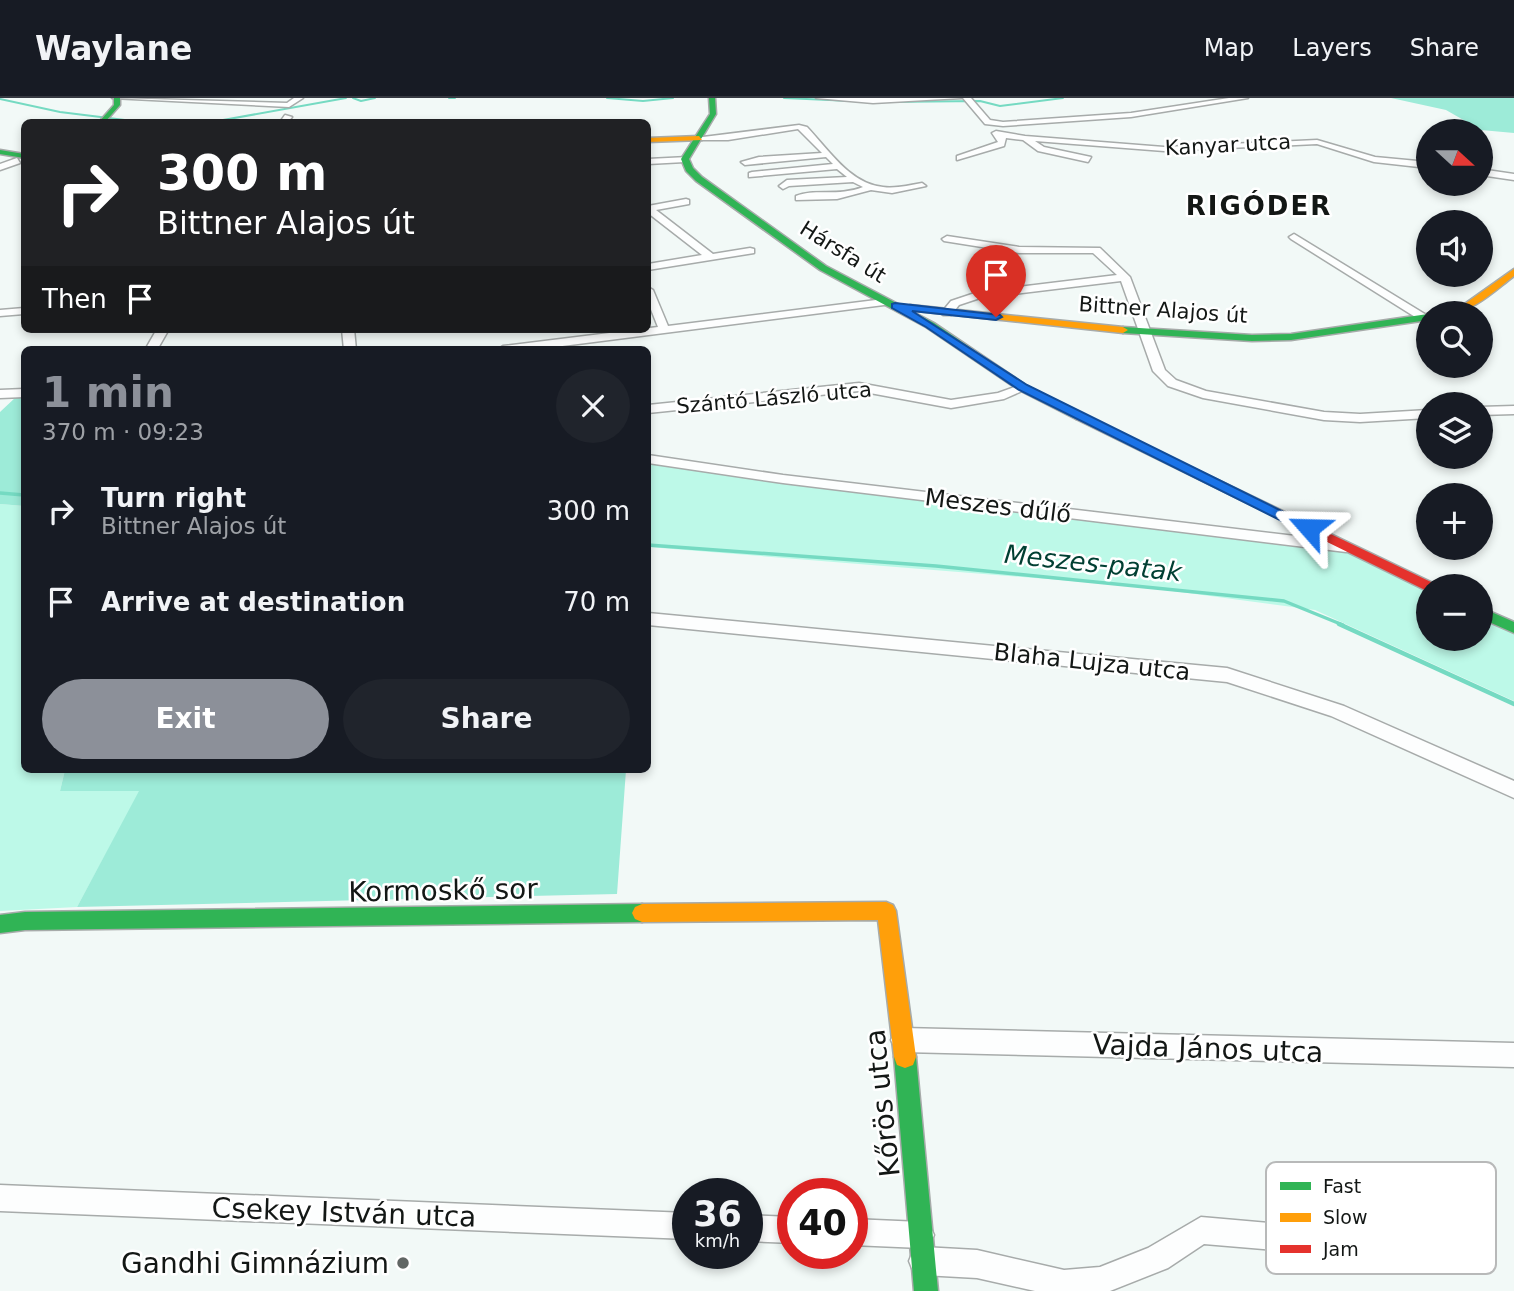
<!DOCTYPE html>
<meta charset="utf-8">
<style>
body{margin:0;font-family:"DejaVu Sans",sans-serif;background:#20242c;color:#f1f3f6;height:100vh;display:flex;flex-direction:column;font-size:26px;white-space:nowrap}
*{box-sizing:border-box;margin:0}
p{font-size:23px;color:#9ea1a6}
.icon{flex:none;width:38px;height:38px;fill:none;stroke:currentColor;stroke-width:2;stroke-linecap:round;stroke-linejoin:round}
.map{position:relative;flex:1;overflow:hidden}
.panel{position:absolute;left:21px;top:248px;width:630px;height:427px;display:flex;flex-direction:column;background:#171b24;border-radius:10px;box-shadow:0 4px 10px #0003}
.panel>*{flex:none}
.top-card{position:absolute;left:21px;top:21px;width:630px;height:214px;border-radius:10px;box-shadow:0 4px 10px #0003;background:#202124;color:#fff;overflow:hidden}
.needle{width:46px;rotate:111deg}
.buttons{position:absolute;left:1416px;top:21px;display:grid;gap:14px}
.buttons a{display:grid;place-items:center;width:77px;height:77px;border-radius:50%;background:#171b24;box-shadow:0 4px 10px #0003;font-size:35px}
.speed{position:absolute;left:672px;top:1080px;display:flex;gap:14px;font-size:35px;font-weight:700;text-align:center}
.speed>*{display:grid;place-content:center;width:91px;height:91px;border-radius:50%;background:#171b24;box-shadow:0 4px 10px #0003;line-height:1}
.speed small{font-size:18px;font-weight:400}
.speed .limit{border:10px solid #d22;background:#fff;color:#111}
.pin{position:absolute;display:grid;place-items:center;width:60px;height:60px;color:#fff;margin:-72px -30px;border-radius:50% 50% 50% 0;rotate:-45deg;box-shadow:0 0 7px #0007}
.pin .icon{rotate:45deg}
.me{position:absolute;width:77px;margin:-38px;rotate:295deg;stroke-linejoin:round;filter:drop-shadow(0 0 5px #0008)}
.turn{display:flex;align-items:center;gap:24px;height:147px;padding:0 21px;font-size:32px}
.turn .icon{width:91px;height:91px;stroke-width:2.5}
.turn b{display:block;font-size:49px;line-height:60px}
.then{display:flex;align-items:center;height:66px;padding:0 21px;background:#0003;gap:14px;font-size:26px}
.round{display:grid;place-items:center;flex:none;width:74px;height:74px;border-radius:37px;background:#20242c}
.summary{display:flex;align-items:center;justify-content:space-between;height:119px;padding:0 21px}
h1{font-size:42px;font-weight:700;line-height:52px;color:#8c9099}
.primary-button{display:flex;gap:14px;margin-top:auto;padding:14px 21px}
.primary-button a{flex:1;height:80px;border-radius:42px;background:#8c9099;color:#fff;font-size:28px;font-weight:700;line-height:80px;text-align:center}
.primary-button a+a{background:#20242c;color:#f1f3f6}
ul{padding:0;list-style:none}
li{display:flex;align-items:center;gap:21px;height:91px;padding:0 21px}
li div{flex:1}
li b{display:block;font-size:26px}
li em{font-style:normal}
header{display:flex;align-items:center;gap:42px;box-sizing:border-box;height:98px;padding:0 35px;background:#171b24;border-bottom:2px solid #363941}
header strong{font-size:33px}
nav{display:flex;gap:38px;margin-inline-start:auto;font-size:24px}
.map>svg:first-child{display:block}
</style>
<header>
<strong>Waylane</strong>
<nav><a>Map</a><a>Layers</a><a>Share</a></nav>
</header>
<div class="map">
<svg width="1514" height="1193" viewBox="0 0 1514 1193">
<rect width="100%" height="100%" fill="#f2f9f7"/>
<path fill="#bdf9e8" d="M 648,360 L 1352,454 L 1428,488 L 1428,541 L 1480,541 L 1481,512 L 1514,527 L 1514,603 L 1315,512 L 1135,488 L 648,449 Z
M 0,406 L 24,408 L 24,672 L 65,672 L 60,693 L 140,693 L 77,809 L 0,813 Z"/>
<path fill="#9debd8" d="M 1391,0 L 1514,0 L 1514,35 L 1481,32 L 1446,12 Z
M 24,298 L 24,408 L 0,406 L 0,314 L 16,299 Z
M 65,672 L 626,672 L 617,796 L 77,809 L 139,693 L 60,693 Z"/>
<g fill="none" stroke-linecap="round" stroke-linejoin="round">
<path stroke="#75dac2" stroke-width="2" d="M 353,0 L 361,3 L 375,0
M 449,0 L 455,0
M 607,0 L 643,3 L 673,0
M 784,0 L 874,4
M 0,1 L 60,14 L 141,24
M 883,4 L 980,3 L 1000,8 L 1063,0
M 143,24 L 212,24 L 346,0"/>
<path stroke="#75dac2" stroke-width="3.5" d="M 0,395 L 24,397
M 648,447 L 936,468 L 1284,503 L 1343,527"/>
<path stroke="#75dac2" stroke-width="4.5" d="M 1339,526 L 1514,606"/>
<g stroke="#a7abaa" stroke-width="3">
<path id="street" d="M 112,0 L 287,5 L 294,0 L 303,0 L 289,9 Z
M 816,0 L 962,0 L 873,5 Z
M 963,0 L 971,0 L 990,22 L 1003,24 L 1131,15 L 1229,0 L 1248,0 L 1131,19 L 1003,28 L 985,26 Z
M 285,17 L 292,19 L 288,24 L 280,24 Z
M 799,27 L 807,29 C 828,51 850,86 883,89 C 896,91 909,87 922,85 L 926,88 L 892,95 L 871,92 L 837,101 L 796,102 L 796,98 C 815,90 838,99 863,89 L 853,84 L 789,88 L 783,91 L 779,88 L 787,82 L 847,79 L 837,71 L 749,79 L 749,75 L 752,74 L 833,66 L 826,59 L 745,67 L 741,64 L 759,59 L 822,55 L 798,31 L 728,42 L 699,42 L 695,40 Z
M 996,33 L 1025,38 L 1164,49 L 1317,42 L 1375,59 L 1428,64 L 1428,70 L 1374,64 L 1317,46 L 1164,53 L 1035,43 L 1044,49 L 1091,59 L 1088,64 L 1038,53 L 1023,42 L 1006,40 L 1004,48 L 957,62 L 957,58 L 998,44 L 992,35 Z
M 688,59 L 685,64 L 648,66 L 648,61 Z
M 17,60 L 20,65 L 0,72 L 0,66 Z
M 1480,71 L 1514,76 L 1514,82 L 1480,77 Z
M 686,101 L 689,102 L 689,106 L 656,112 L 713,156 L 750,150 L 754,151 L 754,155 L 648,172 L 648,166 L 702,157 L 648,115 L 648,108 Z
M 1294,136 L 1428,218 L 1428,222 L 1420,222 L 1291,141 L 1289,139 Z
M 947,138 L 1019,149 L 1100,150 L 1130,179 L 1165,272 L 1176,282 L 1206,293 L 1324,314 L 1360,316 L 1428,312 L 1428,320 L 1360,324 L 1324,322 L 1203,300 L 1168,288 L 1153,273 L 1121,183 L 980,200 L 959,207 L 951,217 L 943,217 L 941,215 L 951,203 L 978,194 L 1117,177 L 1093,155 L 1019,155 L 944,143 L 942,141 Z
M 648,189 L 653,192 L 668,228 L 884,201 L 889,204 L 884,207 L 531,252 L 497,252 L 503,248 L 658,229 L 648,204 Z
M 24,210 L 24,216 L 0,218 L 0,212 Z
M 157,231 L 169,231 L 157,252 L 145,252 Z
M 342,231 L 354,231 L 356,252 L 344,252 Z
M 859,285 L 951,302 L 998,295 L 1023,286 L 1029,290 L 1004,301 L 951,310 L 859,293 L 648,315 L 648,307 Z
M 24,291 L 24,299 L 0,300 L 0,292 Z
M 1514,308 L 1514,316 L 1480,317 L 1480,309 Z
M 648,357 L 783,377 L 1346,444 L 1354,449 L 1346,454 L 783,385 L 648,365 Z
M 648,515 L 1227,570 L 1344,608 L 1514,683 L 1514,700 L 1331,618 L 1227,584 L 648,527 Z
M 903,930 L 1514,945 L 1514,969 L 903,954 L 895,950 L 891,942 L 895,934 Z
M 0,1087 L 688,1115 L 688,1141 L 0,1113 Z
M 747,1117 L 793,1119 L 793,1145 L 747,1143 Z
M 1201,1119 L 1391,1136 L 1400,1140 L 1404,1149 L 1400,1158 L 1391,1162 L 1204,1146 L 1168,1170 L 1110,1193 L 1035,1193 L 977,1180 L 923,1177 L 913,1173 L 909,1163 L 913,1153 L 921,1150 L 852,1147 L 852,1121 L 921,1124 L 930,1128 L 934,1137 L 930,1146 L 923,1149 L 977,1152 L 1064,1172 L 1100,1169 L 1148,1150 Z"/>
</g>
<g stroke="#a7abaa" stroke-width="3">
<path id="fast" d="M 114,0 L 120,0 L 120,7 L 105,24 L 99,24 L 114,7 Z
M 709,0 L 715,0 L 716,16 L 689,61 L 693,70 L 702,79 L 826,168 L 934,225 L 1027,288 L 1084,317 L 1084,321 L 1076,321 L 1019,292 L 926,229 L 820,172 L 696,83 L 686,73 L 681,61 L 710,16 Z
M 0,52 L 24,56 L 24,60 L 0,56 Z
M 1428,216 L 1428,222 L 1291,242 L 1252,243 L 1123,235 L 1118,232 L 1123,229 L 1252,237 L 1291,236 Z
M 1480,509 L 1514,524 L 1514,535 L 1480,520 Z
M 642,806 L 649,809 L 652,815 L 649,821 L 642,824 L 25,832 L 0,835 L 0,817 L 25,814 Z
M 905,948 L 913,951 L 916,959 L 938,1193 L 914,1193 L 894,959 L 897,951 Z"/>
</g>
<g stroke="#a7abaa" stroke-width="3">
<path id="slow" d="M 699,38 L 702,42 L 648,44 L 648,40 Z
M 1514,171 L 1514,178 C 1493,194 1472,216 1444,215 L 1466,205 Z
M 910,207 L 1123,229 L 1128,232 L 1123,235 L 907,212 L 905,210 Z
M 886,804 L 893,807 L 896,813 L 916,959 L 913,967 L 905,970 L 897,967 L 894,959 L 878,822 L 642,824 L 635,821 L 632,815 L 635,809 L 642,806 Z"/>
</g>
<g stroke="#a7abaa" stroke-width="3">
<path id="jam" d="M 1080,316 L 1433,485 L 1435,488 L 1428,488 L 1428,493 L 1423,491 L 1076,321 L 1076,317 Z"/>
</g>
<use href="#street" fill="#fdfefe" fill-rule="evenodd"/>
<use href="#fast" fill="#30b455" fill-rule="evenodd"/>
<use href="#slow" fill="#ff9f0a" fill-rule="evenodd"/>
<use href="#jam" fill="#e5322d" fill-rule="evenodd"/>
</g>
<path fill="#1a73e8" stroke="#114b97" stroke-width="2" d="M 895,205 L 1000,217 L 1002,219 L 996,222 L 912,213 L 1027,287 L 1316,430 L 1314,434 L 1304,434 L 1019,292 L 926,229 L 892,210 L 892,206 Z"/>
<circle fill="#616664" stroke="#fff" stroke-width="2.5" cx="403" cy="1165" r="7"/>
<g text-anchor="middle" stroke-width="5" stroke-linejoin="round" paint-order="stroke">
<g font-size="21" fill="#131715" stroke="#fff">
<text transform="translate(1228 47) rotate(-3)" y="7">Kanyar utca</text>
<text transform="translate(843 154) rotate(32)" y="7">Hársfa út</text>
<text transform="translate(1163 212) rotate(4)" y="7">Bittner Alajos út</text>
<text transform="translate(774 300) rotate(-5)" y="7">Szántó László utca</text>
</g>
<g font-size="24" fill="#131715" stroke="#fff">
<text transform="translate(998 408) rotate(7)" y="8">Meszes dűlő</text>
<text transform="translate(1092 564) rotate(6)" y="8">Blaha Lujza utca</text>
</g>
<g font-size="26" font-weight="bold" letter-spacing="2" fill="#131715" stroke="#fff">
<text x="1259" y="117">RIGÓDER</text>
</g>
<g font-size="26" font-style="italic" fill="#003f32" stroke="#fff">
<text transform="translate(1093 465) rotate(6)" y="9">Meszes-patak</text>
</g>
<g font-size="28" fill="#131715" stroke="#fff">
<text transform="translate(443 792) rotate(-1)" y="10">Kormoskő sor</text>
<text transform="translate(1208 950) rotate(2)" y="10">Vajda János utca</text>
<text transform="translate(882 1005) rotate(-96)" y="10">Kőrös utca</text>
<text transform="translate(344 1114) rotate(2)" y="10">Csekey István utca</text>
</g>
<g font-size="28" fill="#131715" stroke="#fff" text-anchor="end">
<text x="389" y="1175">Gandhi Gimnázium</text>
</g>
</g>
<rect x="1266" y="1064" width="230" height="112" rx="10" fill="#fff" stroke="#b8b9b9" stroke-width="2"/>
<rect x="1280" y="1084" width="31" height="8" fill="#30b455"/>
<rect x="1280" y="1115" width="31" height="9" fill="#ff9f0a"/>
<rect x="1280" y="1147" width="31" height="8" fill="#e5322d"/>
<g font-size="19" fill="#131715">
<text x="1323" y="1095">Fast</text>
<text x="1323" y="1126">Slow</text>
<text x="1323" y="1158">Jam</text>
</g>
</svg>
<div class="buttons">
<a><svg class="needle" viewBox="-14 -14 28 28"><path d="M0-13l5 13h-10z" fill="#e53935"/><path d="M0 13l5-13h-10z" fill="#9ea1a6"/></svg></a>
<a><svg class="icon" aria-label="sound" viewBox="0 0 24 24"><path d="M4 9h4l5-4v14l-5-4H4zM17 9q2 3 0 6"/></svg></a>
<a><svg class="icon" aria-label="search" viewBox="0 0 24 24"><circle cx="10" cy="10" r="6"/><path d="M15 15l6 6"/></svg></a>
<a><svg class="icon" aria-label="layers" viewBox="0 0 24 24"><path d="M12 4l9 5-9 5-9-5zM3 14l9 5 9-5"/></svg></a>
<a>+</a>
<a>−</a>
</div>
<div class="speed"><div>36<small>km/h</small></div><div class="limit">40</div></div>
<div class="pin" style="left:996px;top:219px;background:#d93025"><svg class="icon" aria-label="arrive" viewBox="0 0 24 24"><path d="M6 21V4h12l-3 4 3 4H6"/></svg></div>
<svg class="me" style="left:1309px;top:430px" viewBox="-20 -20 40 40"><path d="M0-17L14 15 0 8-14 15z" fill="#1a73e8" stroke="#fff" stroke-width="4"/></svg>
<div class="top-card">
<div class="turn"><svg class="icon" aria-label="right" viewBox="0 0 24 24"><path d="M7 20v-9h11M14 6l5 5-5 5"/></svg><div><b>300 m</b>Bittner Alajos út</div></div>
<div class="then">Then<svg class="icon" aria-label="arrive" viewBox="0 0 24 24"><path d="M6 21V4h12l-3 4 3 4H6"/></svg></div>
</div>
<section class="panel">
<div class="summary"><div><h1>1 min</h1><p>370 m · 09:23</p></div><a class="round"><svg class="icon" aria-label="close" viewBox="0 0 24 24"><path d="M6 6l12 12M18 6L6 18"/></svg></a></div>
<ul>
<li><svg class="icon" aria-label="right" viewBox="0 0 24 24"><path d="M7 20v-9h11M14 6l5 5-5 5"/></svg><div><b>Turn right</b><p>Bittner Alajos út</p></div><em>300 m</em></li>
<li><svg class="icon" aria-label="arrive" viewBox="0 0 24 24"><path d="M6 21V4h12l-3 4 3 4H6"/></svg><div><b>Arrive at destination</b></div><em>70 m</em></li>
</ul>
<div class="primary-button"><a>Exit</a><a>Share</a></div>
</section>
</div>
